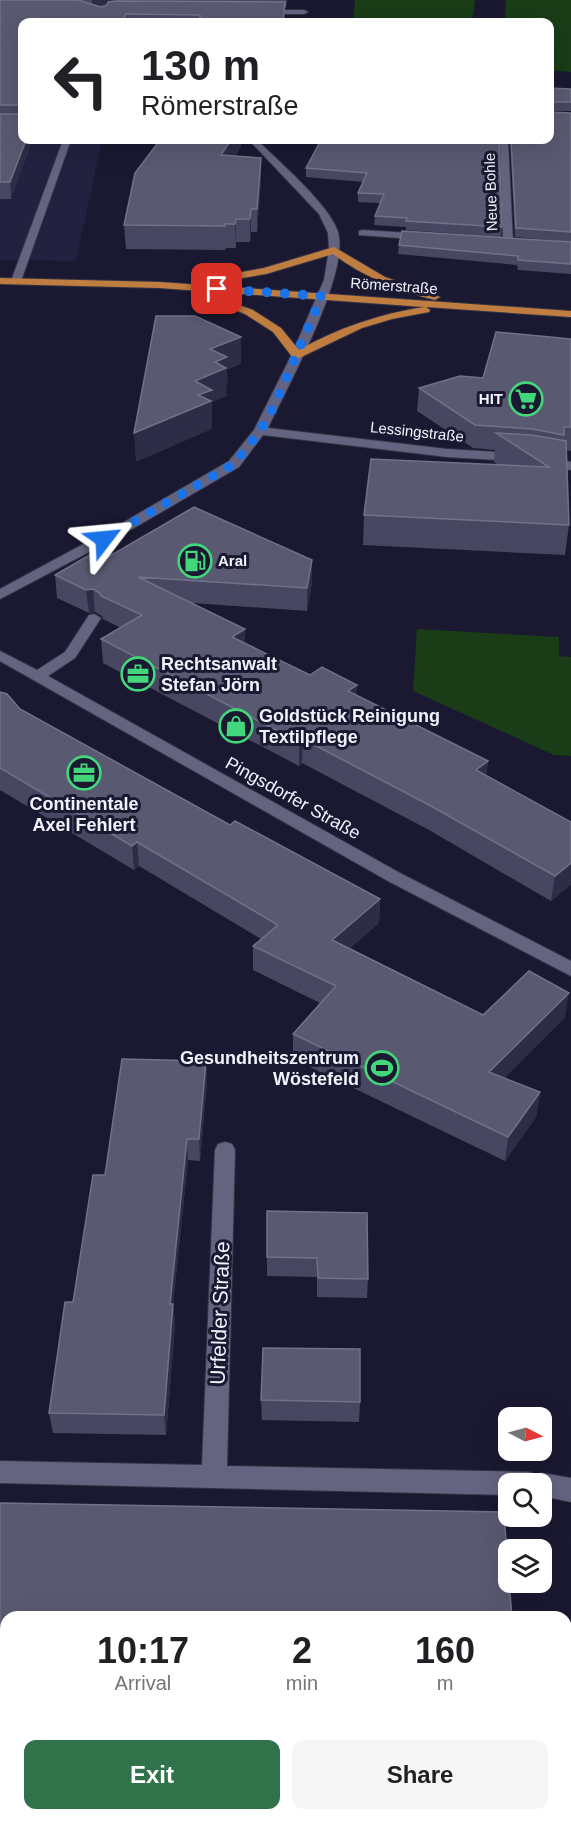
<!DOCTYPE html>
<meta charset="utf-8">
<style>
body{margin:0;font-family:Helvetica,sans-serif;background:#f6f6f6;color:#202124;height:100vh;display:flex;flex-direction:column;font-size:22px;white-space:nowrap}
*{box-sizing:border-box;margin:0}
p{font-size:20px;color:#757577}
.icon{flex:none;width:33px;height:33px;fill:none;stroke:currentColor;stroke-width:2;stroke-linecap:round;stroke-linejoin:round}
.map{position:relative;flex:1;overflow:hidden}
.details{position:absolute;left:0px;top:1611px;width:572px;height:210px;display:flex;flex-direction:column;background:#fff;border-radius:18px 18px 0 0;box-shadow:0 6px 24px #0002}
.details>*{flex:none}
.banner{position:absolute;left:18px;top:18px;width:536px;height:126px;border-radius:12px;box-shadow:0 6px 24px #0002;background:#fff;color:#202124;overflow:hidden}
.needle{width:39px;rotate:96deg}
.controls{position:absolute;left:498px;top:1407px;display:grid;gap:12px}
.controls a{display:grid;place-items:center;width:54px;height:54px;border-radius:12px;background:#fff;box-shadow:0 6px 24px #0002;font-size:30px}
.pin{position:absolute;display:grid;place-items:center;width:51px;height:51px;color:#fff;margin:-26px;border-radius:12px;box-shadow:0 3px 9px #0006}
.me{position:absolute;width:66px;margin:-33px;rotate:61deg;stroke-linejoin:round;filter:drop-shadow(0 0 4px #0008)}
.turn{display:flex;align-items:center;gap:21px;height:126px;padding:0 24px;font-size:27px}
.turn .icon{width:78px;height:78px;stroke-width:2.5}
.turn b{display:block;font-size:42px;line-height:51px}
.eta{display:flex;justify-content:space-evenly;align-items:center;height:102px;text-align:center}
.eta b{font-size:36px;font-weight:800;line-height:42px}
.button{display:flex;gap:12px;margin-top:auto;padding:12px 24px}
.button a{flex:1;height:69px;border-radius:12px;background:#30734b;color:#fff;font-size:24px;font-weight:800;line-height:69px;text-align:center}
.button a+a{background:#f6f6f6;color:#202124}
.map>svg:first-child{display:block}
</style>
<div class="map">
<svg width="571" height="1821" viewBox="0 0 571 1821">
<rect width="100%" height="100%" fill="#1a1931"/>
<path fill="#232140" d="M 0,118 L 22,140 L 102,140 L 76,261 L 0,260 Z"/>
<path fill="#1a3c17" d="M 355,0 L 475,0 L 472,22 L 353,22 Z
M 506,0 L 571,0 L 571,72 L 549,70 L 549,22 L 505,22 Z
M 417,629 L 559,637 L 559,656 L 571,657 L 571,756 L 554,755 L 413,691 Z"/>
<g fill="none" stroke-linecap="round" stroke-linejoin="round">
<g stroke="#353446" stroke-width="2">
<path id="minor" d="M 257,10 L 304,10 L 308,12 L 304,14 L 260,14 Z
M 63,140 L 71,140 L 21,281 L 16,284 L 12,283 L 11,281 Z
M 249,140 L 257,140 C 279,162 329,204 338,232 C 350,274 287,388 268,428 L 447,449 L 529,454 L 571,462 L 571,470 L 529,462 L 447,457 L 263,435 L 239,467 L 127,532 L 0,599 L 0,589 L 117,526 L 229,461 L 254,430 L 291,356 L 324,280 L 329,250 L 328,233 L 319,214 Z
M 500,140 L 508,140 L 513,242 C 507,247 490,246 484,241 L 489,238 L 503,239 Z
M 363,230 L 426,234 L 431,237 L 426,240 L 359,235 L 359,231 Z
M 94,614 L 101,618 L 75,658 L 48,676 L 400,873 L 571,961 L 571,976 L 388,881 L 0,661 L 0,651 L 37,670 L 65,652 L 89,615 Z
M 225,1142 L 232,1144 L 235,1150 L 227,1466 L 529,1472 L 537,1475 L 542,1473 L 571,1478 L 571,1502 L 542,1496 L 542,1484 L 508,1484 L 508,1495 L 0,1483 L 0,1461 L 202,1465 L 215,1150 L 218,1144 Z"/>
</g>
<g stroke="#353446" stroke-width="2">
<path id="major" d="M 334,247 L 385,277 L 440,297 L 435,300 C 398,291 364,277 333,254 L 266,274 L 208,284 L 203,281 L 208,278 L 264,268 Z
M 0,278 L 159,282 L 571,311 L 571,317 L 426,307 L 430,310 L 429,312 L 392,319 L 362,328 L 297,359 L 293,358 L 273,332 L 245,314 L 196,295 L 201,292 L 205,293 L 253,310 L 281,328 L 299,350 C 338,328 379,314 424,307 L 159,288 L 0,284 Z"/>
</g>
<use href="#minor" fill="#646481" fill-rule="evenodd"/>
<use href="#major" fill="#c07d40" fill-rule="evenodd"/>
</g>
<path fill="#474761" d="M 0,0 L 287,0 L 286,8 L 285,8 L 284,22 L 22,22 L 22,140 L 11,199 L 0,199 Z
M 549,88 L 571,89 L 571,111 L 549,111 Z
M 571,113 L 571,242 L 515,237 L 510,140 L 549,140 Z
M 321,140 L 500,140 L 499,140 L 502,227 L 501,237 L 406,230 L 406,227 L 374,225 L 375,216 L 380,203 L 358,202 L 358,193 L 363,182 L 306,177 L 306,168 Z
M 241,146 L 235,156 L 261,180 L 257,232 L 251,232 L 250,242 L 236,242 L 236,248 L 226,248 L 225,250 L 126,249 L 124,225 Z
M 571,242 L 571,274 L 518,270 L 517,265 L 398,254 L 399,245 Z
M 571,339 L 571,451 L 566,450 L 569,525 L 565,555 L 363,545 L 364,515 L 497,464 L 494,462 L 495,450 L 473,448 L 417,411 L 419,388 L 483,378 Z
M 103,560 L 312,560 L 312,583 L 307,611 L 193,603 L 245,643 L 310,675 L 357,696 L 488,761 L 486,776 L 571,822 L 571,884 L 551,901 L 429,830 L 302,763 L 299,766 L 103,663 L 101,639 L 121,628 L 103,619 L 102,616 L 95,612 L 89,613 L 57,598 L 55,575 Z
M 0,692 L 20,709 L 230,825 L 380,899 L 379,923 L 350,948 L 483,1015 L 565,1017 L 504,1078 L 540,1092 L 536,1117 L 505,1161 L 293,1059 L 293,1034 L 320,1003 L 253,970 L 253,946 L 261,939 L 139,866 L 134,870 L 0,790 Z
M 206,1061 L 207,1082 L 200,1161 L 188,1160 L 173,1304 L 175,1325 L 166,1435 L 53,1433 L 49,1413 L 73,1302 L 105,1175 Z
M 267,1211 L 368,1279 L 367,1298 L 317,1297 L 317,1277 L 267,1276 Z
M 261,1400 L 360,1402 L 359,1422 L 262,1420 Z
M 0,1503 L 6,1617 L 6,1669 L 0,1669 Z"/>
<path fill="#2d2d47" d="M 92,0 L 117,0 L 117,6 L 92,9 Z
M 285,2 L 284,22 L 283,22 Z
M 126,14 L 127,22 L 123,22 Z
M 26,140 L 33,140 L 11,199 L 10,182 Z
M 231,140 L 241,140 L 241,146 L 221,177 L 221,155 Z
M 261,158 L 261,180 L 257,232 L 257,209 Z
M 251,209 L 251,232 L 250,242 L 250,219 Z
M 236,219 L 236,248 L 235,224 Z
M 241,337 L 241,364 L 227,370 L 228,385 L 226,385 L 227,396 L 212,402 L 212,429 L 136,462 L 134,433 L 195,381 L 210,349 Z
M 312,560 L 312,583 L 307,611 L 307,588 Z
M 93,589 L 95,612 L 89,613 L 86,590 Z
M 245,629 L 245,652 L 232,637 Z
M 357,685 L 356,708 L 348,691 Z
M 303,739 L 302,763 L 299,766 L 299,742 Z
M 488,761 L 485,785 L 476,770 Z
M 137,842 L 139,866 L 134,870 L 132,846 Z
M 571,863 L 571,884 L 551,901 L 555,876 Z
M 380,899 L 379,923 L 331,964 L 332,940 Z
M 569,993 L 565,1017 L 486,1097 L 489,1072 Z
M 206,1061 L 207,1082 L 200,1161 L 199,1139 Z
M 540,1092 L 536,1117 L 505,1161 L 508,1137 Z
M 187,1139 L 188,1160 L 171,1325 L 170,1304 Z
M 173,1304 L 175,1325 L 166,1435 L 164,1415 Z"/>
<path fill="#595971" stroke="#717187" stroke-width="1.5" d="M 0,0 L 78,0 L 101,7 L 107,5 L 108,2 L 116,1 L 285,2 L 283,22 L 200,22 L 200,15 L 126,14 L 123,22 L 22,22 L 22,107 L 20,105 L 0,105 Z
M 549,88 L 571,89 L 571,102 L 550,102 L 549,103 Z
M 22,107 L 22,140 L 26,140 L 10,182 L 0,182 L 0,114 L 21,114 Z
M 549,112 L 571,113 L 571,232 L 516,228 L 511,140 L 549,140 Z
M 160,140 L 231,140 L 221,155 L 261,158 L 257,209 L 251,209 L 250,219 L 236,219 L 235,224 L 225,224 L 225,226 L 124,225 L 135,173 Z
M 321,140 L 499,140 L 502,227 L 406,221 L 407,218 L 375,216 L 384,194 L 358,193 L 367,173 L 306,168 Z
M 402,231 L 571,242 L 571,264 L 518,260 L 518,256 L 399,245 Z
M 156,316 L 195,316 L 241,337 L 210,349 L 227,357 L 215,362 L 226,368 L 195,381 L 212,390 L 198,395 L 211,401 L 134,433 Z
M 496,332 L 571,339 L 571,427 L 564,427 L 564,435 L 532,429 L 475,425 L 419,388 L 460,376 L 483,378 Z
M 496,433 L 532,435 L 566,441 L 569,525 L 364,515 L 371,459 L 549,467 Z
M 194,507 L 312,560 L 307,588 L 138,577 L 245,629 L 232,637 L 310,675 L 322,667 L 357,685 L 348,691 L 488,761 L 476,770 L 571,822 L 571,863 L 555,876 L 431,806 L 303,739 L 299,742 L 101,639 L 142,615 L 101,596 L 100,593 L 93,589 L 86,590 L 55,575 L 91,554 L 103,560 Z
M 0,692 L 7,694 L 20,709 L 230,825 L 235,821 L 380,899 L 332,940 L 483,1015 L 529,971 L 569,993 L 489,1072 L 540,1092 L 508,1137 L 293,1034 L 336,986 L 253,946 L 278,925 L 137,842 L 132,846 L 0,768 Z
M 122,1059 L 206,1061 L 199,1139 L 187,1139 L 170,1304 L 173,1304 L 164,1415 L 49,1413 L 65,1302 L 73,1302 L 93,1175 L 105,1175 Z
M 267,1211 L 367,1213 L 368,1279 L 318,1278 L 317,1258 L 267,1257 Z
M 263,1348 L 360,1349 L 360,1402 L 261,1400 Z
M 0,1503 L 504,1512 L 508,1570 L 508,1582 L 509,1582 L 512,1617 L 6,1617 L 6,1651 L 0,1651 Z"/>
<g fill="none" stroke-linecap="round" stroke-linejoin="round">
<path stroke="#1a73e8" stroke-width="10" stroke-dasharray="0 18" d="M 104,539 L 234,464 L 260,431 L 274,406 L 322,296 L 217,289"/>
</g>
<defs>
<g id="supermarket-ring" transform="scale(1.725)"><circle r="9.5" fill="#1a1931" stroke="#43d77b" stroke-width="1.5"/><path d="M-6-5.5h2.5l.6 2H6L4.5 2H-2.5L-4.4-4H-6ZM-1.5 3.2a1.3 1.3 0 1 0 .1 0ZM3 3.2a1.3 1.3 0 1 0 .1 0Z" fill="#43d77b"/></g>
<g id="fuel-ring" transform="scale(1.725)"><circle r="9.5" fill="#1a1931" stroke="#43d77b" stroke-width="1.5"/><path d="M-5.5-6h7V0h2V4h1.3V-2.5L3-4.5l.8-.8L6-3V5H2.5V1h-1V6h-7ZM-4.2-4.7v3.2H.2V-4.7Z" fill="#43d77b"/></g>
<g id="office-ring" transform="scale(1.725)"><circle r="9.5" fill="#1a1931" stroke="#43d77b" stroke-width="1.5"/><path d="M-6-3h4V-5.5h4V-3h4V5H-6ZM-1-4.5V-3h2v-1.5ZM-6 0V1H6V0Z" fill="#43d77b"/></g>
<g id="shop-ring" transform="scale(1.725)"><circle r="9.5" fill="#1a1931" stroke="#43d77b" stroke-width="1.5"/><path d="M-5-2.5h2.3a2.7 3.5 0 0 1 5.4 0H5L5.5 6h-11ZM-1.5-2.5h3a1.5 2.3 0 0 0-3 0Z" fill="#43d77b"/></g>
<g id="stadium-ring" transform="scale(1.725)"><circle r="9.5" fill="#1a1931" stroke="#43d77b" stroke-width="1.5"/><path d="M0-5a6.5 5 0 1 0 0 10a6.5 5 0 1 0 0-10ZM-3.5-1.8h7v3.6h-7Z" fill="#43d77b"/></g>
</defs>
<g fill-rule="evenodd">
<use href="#supermarket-ring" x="526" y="399"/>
<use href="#fuel-ring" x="195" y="561"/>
<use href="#office-ring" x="138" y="674"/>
<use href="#shop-ring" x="236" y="726"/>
<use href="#office-ring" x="84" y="773"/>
<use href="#stadium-ring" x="382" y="1068"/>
</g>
<g text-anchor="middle" stroke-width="6" stroke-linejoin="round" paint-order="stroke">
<g font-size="15" fill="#f1f2fc" stroke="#1a1931">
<text transform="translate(491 192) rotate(-92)" y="5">Neue Bohle</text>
<text transform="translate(394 286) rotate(4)" y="5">Römerstraße</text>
<text transform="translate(417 432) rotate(6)" y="5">Lessingstraße</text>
</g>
<g font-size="15" font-weight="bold" fill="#f1f2fc" stroke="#1a1931" text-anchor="end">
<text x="503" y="404">HIT</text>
<text x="218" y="566" text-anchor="start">Aral</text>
</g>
<g font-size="18" font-weight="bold" fill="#f1f2fc" stroke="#1a1931" text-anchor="start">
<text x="161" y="670">Rechtsanwalt<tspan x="161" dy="21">Stefan Jörn</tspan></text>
<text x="259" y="722">Goldstück Reinigung<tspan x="259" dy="21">Textilpflege</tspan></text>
<text x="84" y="810" text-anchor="middle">Continentale<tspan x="84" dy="21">Axel Fehlert</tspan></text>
<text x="359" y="1064" text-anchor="end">Gesundheitszentrum<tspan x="359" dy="21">Wöstefeld</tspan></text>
</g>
<g font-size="18" fill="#f1f2fc" stroke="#1a1931">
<text transform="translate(293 798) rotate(29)" y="6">Pingsdorfer Straße</text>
</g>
<g font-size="21" fill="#f1f2fc" stroke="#1a1931">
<text transform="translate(220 1313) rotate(-88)" y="7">Urfelder Straße</text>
</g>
</g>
</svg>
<div class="controls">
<a><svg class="needle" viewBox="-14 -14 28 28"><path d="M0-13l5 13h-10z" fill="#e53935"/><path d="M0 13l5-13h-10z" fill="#757577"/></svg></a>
<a><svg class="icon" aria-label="search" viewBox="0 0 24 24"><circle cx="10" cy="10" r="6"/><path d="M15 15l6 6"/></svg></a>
<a><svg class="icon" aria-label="layers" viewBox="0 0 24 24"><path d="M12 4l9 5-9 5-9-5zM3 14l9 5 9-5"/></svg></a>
</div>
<div class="pin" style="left:217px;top:289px;background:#d93025"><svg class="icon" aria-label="arrive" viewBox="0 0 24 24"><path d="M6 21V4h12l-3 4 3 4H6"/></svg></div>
<svg class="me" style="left:104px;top:539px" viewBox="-20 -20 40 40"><path d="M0-17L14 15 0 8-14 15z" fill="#1a73e8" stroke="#fff" stroke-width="4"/></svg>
<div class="banner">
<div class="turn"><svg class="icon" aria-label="left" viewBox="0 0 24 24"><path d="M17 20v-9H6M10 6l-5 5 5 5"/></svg><div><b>130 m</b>Römerstraße</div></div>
</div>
<section class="details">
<div class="eta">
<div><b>10:17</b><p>Arrival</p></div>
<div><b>2</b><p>min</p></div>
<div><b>160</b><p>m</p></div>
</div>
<div class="button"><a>Exit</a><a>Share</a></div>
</section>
</div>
